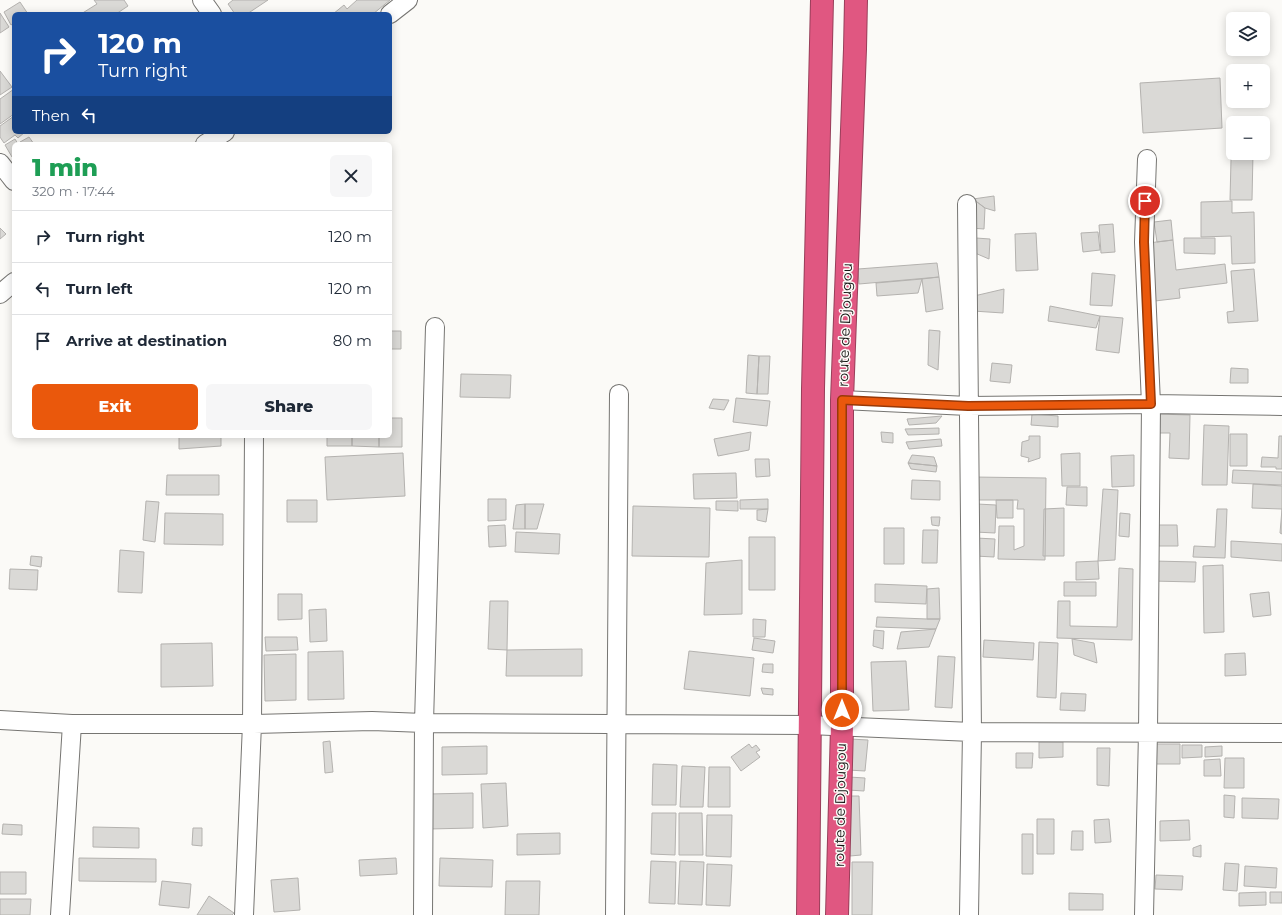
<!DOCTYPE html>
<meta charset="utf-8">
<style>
body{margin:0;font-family:Montserrat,sans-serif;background:#f6f6f7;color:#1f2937;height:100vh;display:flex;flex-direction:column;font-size:15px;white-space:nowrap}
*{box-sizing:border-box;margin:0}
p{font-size:13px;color:#747a83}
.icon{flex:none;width:22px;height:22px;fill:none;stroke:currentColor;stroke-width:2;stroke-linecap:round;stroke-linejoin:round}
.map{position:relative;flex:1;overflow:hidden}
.panel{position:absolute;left:12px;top:142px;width:380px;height:296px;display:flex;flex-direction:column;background:#fff;border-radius:6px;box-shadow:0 2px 10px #0003}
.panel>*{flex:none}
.banner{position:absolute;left:12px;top:12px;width:380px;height:122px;border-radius:6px;box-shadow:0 2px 10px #0003;background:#1a4fa0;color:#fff;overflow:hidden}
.fabs{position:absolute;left:1226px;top:12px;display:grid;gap:8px}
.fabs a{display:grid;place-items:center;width:44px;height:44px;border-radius:6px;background:#fff;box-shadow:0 2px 10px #0003;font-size:20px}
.pin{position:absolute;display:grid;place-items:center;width:34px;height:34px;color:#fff;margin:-17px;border:2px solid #fff;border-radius:50%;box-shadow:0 1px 4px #0007}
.me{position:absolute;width:44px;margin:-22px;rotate:0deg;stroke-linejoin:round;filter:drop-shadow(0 0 3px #0008)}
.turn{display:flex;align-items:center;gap:14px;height:84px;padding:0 20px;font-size:18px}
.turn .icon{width:52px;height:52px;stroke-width:2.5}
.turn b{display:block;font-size:28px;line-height:34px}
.then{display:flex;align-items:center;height:38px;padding:0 20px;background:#0003;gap:8px;font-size:15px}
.round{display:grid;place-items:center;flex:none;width:42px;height:42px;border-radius:6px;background:#f6f6f7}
.overview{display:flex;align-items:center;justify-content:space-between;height:68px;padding:0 20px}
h1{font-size:24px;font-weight:800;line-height:30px;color:#1e9e55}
.action{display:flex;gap:8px;margin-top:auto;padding:8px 20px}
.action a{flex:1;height:46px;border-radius:6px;background:#ea580c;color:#fff;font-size:16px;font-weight:800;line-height:46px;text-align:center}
.action a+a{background:#f6f6f7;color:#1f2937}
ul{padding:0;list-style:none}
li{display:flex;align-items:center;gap:12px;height:52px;padding:0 20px;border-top:1px solid #e0e1e3}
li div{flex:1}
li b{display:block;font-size:15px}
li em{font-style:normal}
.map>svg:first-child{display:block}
</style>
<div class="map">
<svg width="1282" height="915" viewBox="0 0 1282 915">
<rect width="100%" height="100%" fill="#fbfaf7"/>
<path fill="#dad9d6" stroke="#b4b2af" d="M 94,0 L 124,0 L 128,6 L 116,14 L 81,14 L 97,4 Z
M 233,0 L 268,0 L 247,14 L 235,14 L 228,4 Z
M 357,0 L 390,0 L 373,14 L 333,14 L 344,5 L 347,9 Z
M 20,2 L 28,14 L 14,14 L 14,23 L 11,25 L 4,12 Z
M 0,13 L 9,27 L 0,33 Z
M 0,71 L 12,87 L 0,95 Z
M 1220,78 L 1222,128 L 1143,133 L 1140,83 Z
M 14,89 L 14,114 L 0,124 L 0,99 Z
M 14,116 L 14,132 L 25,132 L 18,138 L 15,135 L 4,143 L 0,137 L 0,126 Z
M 1232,120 L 1254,120 L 1254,123 L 1233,123 L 1233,153 L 1253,153 L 1252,200 L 1230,200 Z
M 29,137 L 34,144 L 21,144 L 20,142 Z
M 15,139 L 18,144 L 14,144 L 14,156 L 12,157 L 5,145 Z
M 994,196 L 995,211 L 985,208 L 973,199 Z
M 973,199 L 985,208 L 984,229 L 971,228 Z
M 1232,201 L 1232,213 L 1254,212 L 1255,263 L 1232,264 L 1231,236 L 1201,237 L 1201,202 Z
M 1171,220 L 1173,240 L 1157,242 L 1154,222 Z
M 1113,224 L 1115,252 L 1101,253 L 1099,225 Z
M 0,228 L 6,234 L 0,239 Z
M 1098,232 L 1100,250 L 1083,252 L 1081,233 Z
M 1036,233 L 1038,270 L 1016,271 L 1015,234 Z
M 976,238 L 990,239 L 989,259 L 975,253 Z
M 1184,238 L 1215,238 L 1215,254 L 1184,253 Z
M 1173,240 L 1176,270 L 1225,264 L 1227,283 L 1179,289 L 1180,298 L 1155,301 L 1148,243 Z
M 937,263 L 939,277 L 859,284 L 858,269 Z
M 1254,269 L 1258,321 L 1228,323 L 1227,312 L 1234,311 L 1231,271 Z
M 1092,273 L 1115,275 L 1112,306 L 1090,305 Z
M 939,277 L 943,309 L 926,312 L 922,279 Z
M 922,279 L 918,293 L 877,296 L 876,283 Z
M 1004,289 L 1003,313 L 973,311 L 974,296 Z
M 1050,306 L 1100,316 L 1096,328 L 1048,321 Z
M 1100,316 L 1123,318 L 1119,353 L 1096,350 Z
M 929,330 L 940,331 L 938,370 L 928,365 Z
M 390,331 L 401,331 L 401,349 L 390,349 Z
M 748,355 L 759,356 L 757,394 L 746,393 Z
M 759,356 L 770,356 L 768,394 L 757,394 Z
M 992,363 L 1012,365 L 1010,383 L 990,381 Z
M 1231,368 L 1248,369 L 1248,383 L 1230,383 Z
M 461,374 L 511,375 L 510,398 L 460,397 Z
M 736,398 L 770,401 L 767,426 L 733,422 Z
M 713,399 L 729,400 L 724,410 L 709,408 Z
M 1032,414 L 1058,416 L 1058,427 L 1031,425 Z
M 1156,414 L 1190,415 L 1189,459 L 1169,458 L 1170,433 L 1155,433 Z
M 942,416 L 936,423 L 909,425 L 907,419 Z
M 390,418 L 402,418 L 402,447 L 379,447 L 379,436 L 390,436 Z
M 1204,425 L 1229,426 L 1227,485 L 1202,485 Z
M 939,428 L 939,434 L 908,435 L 905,429 Z
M 751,432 L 749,450 L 718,456 L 714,439 Z
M 881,432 L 893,433 L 893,443 L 882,442 Z
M 1230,434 L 1247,434 L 1247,466 L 1230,466 Z
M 179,436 L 221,436 L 221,446 L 179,449 Z
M 327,436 L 352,436 L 352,446 L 327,446 Z
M 352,436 L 379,436 L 379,447 L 352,446 Z
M 1029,436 L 1040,436 L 1040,458 L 1028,462 L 1029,458 L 1021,456 L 1022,442 L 1029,440 Z
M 1279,436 L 1282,436 L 1282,469 L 1276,469 L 1276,467 L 1261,467 L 1262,457 L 1278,458 Z
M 941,439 L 942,446 L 909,449 L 906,442 Z
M 403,453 L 405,496 L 327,500 L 325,457 Z
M 1080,453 L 1080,486 L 1062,486 L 1061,454 Z
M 912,455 L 934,457 L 937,466 L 908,463 Z
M 1134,455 L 1134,486 L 1112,487 L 1111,456 Z
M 755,459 L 769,459 L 770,476 L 756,477 Z
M 908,463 L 937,466 L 936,472 L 911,469 Z
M 1233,470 L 1282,472 L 1282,485 L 1232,483 Z
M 736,473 L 737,498 L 694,499 L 693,474 Z
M 167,475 L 219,475 L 219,495 L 166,495 Z
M 973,477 L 1046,478 L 1045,560 L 998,559 L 999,526 L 1014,526 L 1014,550 L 1024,546 L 1024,509 L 1017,509 L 1018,500 L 973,500 Z
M 912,480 L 940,481 L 940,500 L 911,499 Z
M 1253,484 L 1282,486 L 1282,534 L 1280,533 L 1282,509 L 1252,508 Z
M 1067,487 L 1087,487 L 1087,506 L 1066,505 Z
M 1103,489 L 1118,490 L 1115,560 L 1098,561 Z
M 488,499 L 506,499 L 506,520 L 488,521 Z
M 768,499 L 768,509 L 740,509 L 740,500 Z
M 287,500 L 317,500 L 317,522 L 287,522 Z
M 996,500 L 1013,500 L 1013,518 L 997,518 Z
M 146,501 L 159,502 L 155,542 L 143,540 Z
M 716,501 L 738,501 L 738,511 L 716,510 Z
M 525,504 L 525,529 L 513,529 L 516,505 Z
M 525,504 L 544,504 L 537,529 L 525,529 Z
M 977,504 L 996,505 L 995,533 L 975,532 Z
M 633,506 L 710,508 L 709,557 L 632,556 Z
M 1064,508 L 1064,556 L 1043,556 L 1044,509 Z
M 768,509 L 766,522 L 757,520 L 757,510 Z
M 1217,509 L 1227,509 L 1225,558 L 1193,557 L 1194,546 L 1215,547 Z
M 165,513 L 223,514 L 223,545 L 164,544 Z
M 1120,513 L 1130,514 L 1129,537 L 1119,536 Z
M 931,517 L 940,517 L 939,526 L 932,525 Z
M 505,525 L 506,546 L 489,547 L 488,526 Z
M 1153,525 L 1177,525 L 1178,546 L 1154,546 Z
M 884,528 L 904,528 L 904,564 L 884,564 Z
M 923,530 L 938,530 L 937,563 L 922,563 Z
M 516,532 L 560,534 L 559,554 L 515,552 Z
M 749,537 L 775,537 L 775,590 L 749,590 Z
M 976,538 L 995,539 L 994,557 L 975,556 Z
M 1231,541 L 1282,544 L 1282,561 L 1231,557 Z
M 120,550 L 144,552 L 142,593 L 118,592 Z
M 31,556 L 42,557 L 41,567 L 30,565 Z
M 742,560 L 742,614 L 704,615 L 706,563 Z
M 1098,561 L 1099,579 L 1076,580 L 1076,562 Z
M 1153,561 L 1196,562 L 1195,582 L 1152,581 Z
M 1223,565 L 1224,632 L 1204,633 L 1203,566 Z
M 1119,568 L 1133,569 L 1132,640 L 1057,638 L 1058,601 L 1070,601 L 1070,626 L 1117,627 Z
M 10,569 L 38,570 L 37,590 L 9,589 Z
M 1064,582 L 1096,582 L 1096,596 L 1064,596 Z
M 875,584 L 927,586 L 926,604 L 875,602 Z
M 939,588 L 940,619 L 927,619 L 927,589 Z
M 1269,592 L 1271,615 L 1253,617 L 1250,594 Z
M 278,594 L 302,594 L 302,619 L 278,620 Z
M 490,601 L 508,601 L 507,650 L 488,649 Z
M 326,609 L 327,641 L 310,642 L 309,610 Z
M 877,617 L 927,619 L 940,619 L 936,629 L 876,627 Z
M 753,619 L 766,620 L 765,637 L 753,637 Z
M 936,629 L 929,647 L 897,649 L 901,632 Z
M 874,630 L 884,631 L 883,649 L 873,646 Z
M 265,637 L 297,637 L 298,650 L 266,651 Z
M 754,638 L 775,641 L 773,653 L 752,650 Z
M 1072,639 L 1094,643 L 1097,663 L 1074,655 Z
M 984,640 L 1034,643 L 1033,660 L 983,657 Z
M 1039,642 L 1058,643 L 1056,698 L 1037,697 Z
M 212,643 L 213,686 L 161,687 L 161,644 Z
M 582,649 L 582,676 L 506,676 L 507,650 Z
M 343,651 L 344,699 L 308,700 L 308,652 Z
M 689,651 L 754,658 L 750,696 L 684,689 Z
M 1245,653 L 1246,675 L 1225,676 L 1225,654 Z
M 296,654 L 296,700 L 265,701 L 264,655 Z
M 938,656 L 955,657 L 952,708 L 935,707 Z
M 906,661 L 909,710 L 873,711 L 871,662 Z
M 763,664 L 773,664 L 773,673 L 762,672 Z
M 761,688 L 773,689 L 773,695 L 763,694 Z
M 1061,693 L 1086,694 L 1085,711 L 1060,710 Z
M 850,739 L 868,740 L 865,771 L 848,770 Z
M 330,741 L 333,772 L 325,773 L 323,742 Z
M 1039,742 L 1063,742 L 1063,757 L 1039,758 Z
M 749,744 L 752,748 L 756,745 L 760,750 L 756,752 L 760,757 L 741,771 L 731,757 Z
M 1150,744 L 1180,744 L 1180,764 L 1150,764 Z
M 1182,745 L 1202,745 L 1202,757 L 1182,758 Z
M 487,746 L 487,774 L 442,775 L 442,747 Z
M 1222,746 L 1222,756 L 1205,757 L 1205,747 Z
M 1097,748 L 1110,748 L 1109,786 L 1097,785 Z
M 1016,753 L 1033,753 L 1032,768 L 1016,768 Z
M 1225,758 L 1244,758 L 1244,788 L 1224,788 Z
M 1220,759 L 1221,776 L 1204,776 L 1204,760 Z
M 653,764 L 677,765 L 676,805 L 652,805 Z
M 682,766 L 705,767 L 703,807 L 680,807 Z
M 709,767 L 730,767 L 730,807 L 708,807 Z
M 849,777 L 865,778 L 864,791 L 848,790 Z
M 506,783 L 508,826 L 483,828 L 481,784 Z
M 473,793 L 473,828 L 429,829 L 429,794 Z
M 1224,795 L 1235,796 L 1234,818 L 1224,817 Z
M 846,796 L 859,796 L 861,855 L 850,856 Z
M 1242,798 L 1279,799 L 1278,819 L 1242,818 Z
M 652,813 L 676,813 L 675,855 L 651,854 Z
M 679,813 L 702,813 L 703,855 L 679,855 Z
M 707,815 L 732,815 L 731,857 L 706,856 Z
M 1037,819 L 1054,819 L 1054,854 L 1037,854 Z
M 1109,819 L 1111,842 L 1095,843 L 1094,820 Z
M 1189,820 L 1190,840 L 1160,841 L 1160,821 Z
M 3,824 L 22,825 L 22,835 L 2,834 Z
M 93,827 L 139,828 L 139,848 L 93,847 Z
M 193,828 L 202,828 L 202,846 L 192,845 Z
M 1072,831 L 1083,831 L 1083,850 L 1071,850 Z
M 560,833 L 560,854 L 517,855 L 517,834 Z
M 1022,834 L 1033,834 L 1033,874 L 1022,874 Z
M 1201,845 L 1201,857 L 1193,856 L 1193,848 Z
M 79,858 L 156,859 L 156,882 L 79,881 Z
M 396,858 L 397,874 L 360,876 L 359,860 Z
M 440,858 L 493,860 L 492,887 L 439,886 Z
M 651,861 L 676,862 L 675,904 L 649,903 Z
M 680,861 L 704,862 L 702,905 L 678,904 Z
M 852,862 L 873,862 L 872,915 L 852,915 Z
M 1225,863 L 1239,864 L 1237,891 L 1223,890 Z
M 707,864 L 732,865 L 730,906 L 706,905 Z
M 1245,866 L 1277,868 L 1276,888 L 1244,886 Z
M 0,872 L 26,872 L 26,894 L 0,894 Z
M 1156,875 L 1183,876 L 1182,890 L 1155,889 Z
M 298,878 L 300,910 L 274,912 L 271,880 Z
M 162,881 L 191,884 L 189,908 L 159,905 Z
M 506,881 L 540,881 L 539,915 L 505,915 Z
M 1266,892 L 1266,905 L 1239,906 L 1239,893 Z
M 1270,892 L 1282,892 L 1282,903 L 1270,903 Z
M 1069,893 L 1103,894 L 1103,910 L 1069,910 Z
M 209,896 L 234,913 L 232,915 L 197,915 Z
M 0,899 L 31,899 L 30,915 L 0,915 Z"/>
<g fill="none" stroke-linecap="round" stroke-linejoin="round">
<g stroke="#767572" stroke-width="20">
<path id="street" d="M 202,0 L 212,14
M 390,14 L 408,0
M 205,144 L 225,132
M 0,163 L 14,181
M 967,204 L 972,732 L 969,915
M 0,294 L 14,282
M 842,400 L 968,406 L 1151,404 L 1282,406
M 0,720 L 72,724 L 252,724 L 372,721 L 424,723 L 809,725 L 972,732 L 1282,733
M 60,915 L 72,724
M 244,915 L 252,724 L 254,436
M 423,915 L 424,723 L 435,327
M 615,915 L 619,394
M 1144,915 L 1148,732 L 1151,404 L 1144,242 L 1147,159"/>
</g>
<g stroke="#983f5a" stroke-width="24">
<path id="highway" d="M 808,915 L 813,389 L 822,0
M 837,915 L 842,726 L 842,400 L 855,49 L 856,0"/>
</g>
<use href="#street" stroke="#fff" stroke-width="18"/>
<use href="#highway" stroke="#e05781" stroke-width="22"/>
</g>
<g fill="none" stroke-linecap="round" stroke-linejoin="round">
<g stroke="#983908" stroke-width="10">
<path id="route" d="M 842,710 L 842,400 L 968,406 L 1151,404 L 1144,242 L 1145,201"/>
</g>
<use href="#route" stroke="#ea580c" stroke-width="7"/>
</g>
<g text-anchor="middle" stroke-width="3" stroke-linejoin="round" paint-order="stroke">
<g font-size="14" fill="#131211" stroke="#fbfaf7">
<text transform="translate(845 325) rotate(-88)" y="5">route de Djougou</text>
<text transform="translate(840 805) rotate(-89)" y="5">route de Djougou</text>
</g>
</g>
</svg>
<div class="fabs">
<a><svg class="icon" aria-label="layers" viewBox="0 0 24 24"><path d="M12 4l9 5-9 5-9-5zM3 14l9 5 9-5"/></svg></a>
<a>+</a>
<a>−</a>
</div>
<div class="pin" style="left:1145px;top:201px;background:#d93025"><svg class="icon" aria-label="arrive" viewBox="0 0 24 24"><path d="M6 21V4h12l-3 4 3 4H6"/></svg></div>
<svg class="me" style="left:842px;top:710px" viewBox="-20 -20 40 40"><circle r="17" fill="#ea580c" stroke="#fff" stroke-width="3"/><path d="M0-11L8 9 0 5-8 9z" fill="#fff"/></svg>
<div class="banner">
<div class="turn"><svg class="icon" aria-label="right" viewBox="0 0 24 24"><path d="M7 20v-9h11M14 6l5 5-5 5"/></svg><div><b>120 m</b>Turn right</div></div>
<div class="then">Then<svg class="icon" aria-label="left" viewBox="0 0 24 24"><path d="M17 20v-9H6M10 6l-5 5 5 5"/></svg></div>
</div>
<section class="panel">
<div class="overview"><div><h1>1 min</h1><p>320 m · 17:44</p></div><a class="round"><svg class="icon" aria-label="close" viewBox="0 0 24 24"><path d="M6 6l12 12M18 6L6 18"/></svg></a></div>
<ul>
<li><svg class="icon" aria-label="right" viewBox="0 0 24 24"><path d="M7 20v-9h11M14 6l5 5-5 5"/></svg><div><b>Turn right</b></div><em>120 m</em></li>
<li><svg class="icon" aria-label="left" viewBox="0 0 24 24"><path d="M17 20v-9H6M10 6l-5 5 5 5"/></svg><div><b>Turn left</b></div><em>120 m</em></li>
<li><svg class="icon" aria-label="arrive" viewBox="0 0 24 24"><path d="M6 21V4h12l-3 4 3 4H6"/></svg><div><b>Arrive at destination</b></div><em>80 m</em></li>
</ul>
<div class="action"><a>Exit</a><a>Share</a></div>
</section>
</div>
